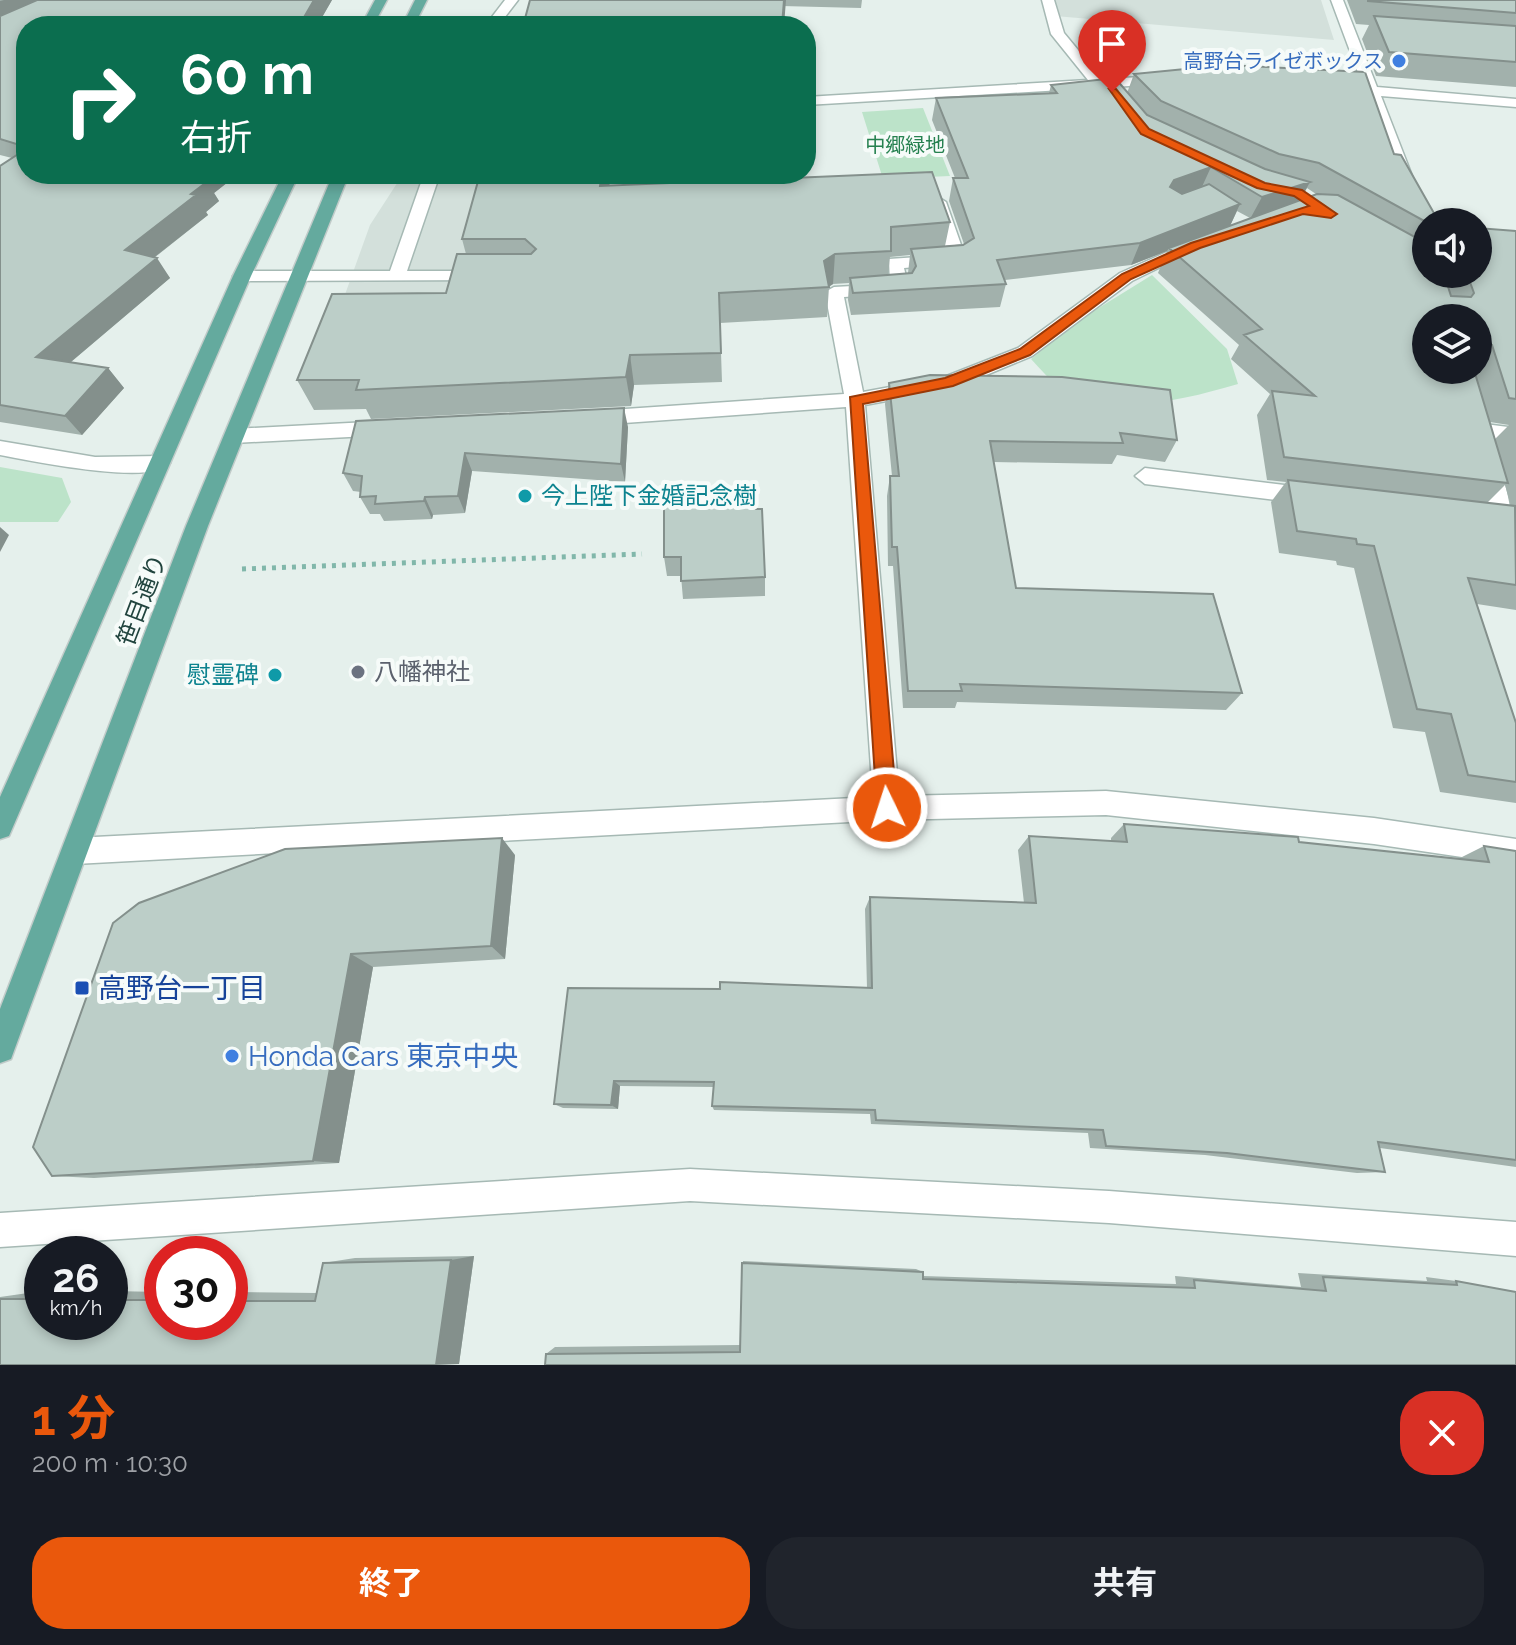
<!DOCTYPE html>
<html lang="ja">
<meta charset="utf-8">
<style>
body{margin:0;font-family:Raleway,"Noto Sans JP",sans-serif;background:#20242c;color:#f1f3f6;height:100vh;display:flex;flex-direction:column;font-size:30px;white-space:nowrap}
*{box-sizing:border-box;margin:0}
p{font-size:26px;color:#9ea1a6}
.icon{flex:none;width:44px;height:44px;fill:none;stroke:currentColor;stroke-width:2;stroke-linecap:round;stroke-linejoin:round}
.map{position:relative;height:1365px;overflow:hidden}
.side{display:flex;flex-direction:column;background:#171b24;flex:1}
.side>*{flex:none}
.hud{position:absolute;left:16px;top:16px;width:800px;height:168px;border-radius:32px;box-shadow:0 4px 12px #0003;background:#0b6e4f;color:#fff;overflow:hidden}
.tools{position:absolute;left:1412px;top:208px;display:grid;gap:16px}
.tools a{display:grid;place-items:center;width:80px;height:80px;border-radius:50%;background:#171b24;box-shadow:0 4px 12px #0003;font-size:40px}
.speed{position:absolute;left:24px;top:1236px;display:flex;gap:16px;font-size:40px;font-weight:700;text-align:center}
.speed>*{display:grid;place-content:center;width:104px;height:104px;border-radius:50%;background:#171b24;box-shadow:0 4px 12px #0003;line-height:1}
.speed small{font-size:20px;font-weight:400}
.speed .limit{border:12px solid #d22;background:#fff;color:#111}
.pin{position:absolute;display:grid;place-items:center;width:68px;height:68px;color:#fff;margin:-82px -34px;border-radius:50% 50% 50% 0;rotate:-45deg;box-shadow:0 0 8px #0007}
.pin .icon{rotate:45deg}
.me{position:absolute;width:88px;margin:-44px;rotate:356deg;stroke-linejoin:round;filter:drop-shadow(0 0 6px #0008)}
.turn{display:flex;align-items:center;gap:28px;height:168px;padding:0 32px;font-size:36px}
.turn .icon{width:104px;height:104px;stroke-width:2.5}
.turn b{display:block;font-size:56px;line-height:68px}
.round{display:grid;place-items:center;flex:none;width:84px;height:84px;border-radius:32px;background:#20242c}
.overview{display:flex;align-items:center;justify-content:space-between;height:136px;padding:0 32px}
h1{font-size:48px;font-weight:700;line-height:60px;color:#ea580c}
.primary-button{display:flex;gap:16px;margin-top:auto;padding:16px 32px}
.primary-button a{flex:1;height:92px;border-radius:32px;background:#ea580c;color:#fff;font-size:32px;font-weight:700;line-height:92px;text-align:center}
.primary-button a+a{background:#20242c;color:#f1f3f6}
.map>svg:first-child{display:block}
</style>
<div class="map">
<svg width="1516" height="1365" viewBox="0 0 1516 1365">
<rect width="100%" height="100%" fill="#e5f0ec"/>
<path fill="#d3e0db" d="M 1055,0 L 1321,0 L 1334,40 L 1055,16 Z
M 403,174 L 621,174 L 613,236 L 634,318 L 338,314 L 370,225 Z"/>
<path fill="#bce3c9" d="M 923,108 L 950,176 L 883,179 L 862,112 Z
M 1152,275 L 1227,349 L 1238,384 C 1179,401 1121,416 1063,388 C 1051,383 1040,368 1031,359 L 1076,322 Z
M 0,467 L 62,478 L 71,502 L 58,522 L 0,522 Z"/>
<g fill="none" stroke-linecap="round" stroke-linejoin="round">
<g stroke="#a6b9b4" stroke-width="3">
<path id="minor" d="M 505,0 L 518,0 L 498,26 L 485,26 Z
M 1042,0 L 1054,0 L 1064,33 L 1102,79 L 1163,76 L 1170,80 L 1163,84 L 806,105 L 806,97 L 1088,80 L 1051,34 Z
M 1331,0 L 1343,0 L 1377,87 L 1516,99 L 1516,107 L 1381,96 L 1430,222 L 1426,222 L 1426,237 L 1418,232 L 1366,95 L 1339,92 L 1332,88 L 1339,84 L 1363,86 Z
M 424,174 L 440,174 L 407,271 L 481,271 L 487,272 L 487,280 L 242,281 L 233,276 L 242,271 L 390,271 Z
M 648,174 L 687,174 L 689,176 C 681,183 661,184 651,181 Z
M 938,197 L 946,202 L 966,259 L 964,263 L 904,268 L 909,289 L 906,293 L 844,297 L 863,392 L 944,377 L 1018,348 L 1120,273 L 1185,244 L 1191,243 L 1199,248 L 1132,281 L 1032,356 L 955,388 L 865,405 L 899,796 L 1106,791 L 1374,818 L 1516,839 L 1516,865 L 1374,844 L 1106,815 L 887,820 L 75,864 L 66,860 L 62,851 L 66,842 L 75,838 L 873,797 L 846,407 L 596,425 L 586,418 L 596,411 L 844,394 L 825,292 L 834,287 L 890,284 L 889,259 L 948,255 L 930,202 Z
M 387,421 L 397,428 L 387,435 L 234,443 L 224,436 L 234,429 Z
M 1477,423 L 1516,428 L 1516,442 L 1470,435 L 1467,430 Z
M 0,441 L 95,457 L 160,456 L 170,463 C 156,487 27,460 0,455 Z
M 1487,457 C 1512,464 1516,556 1516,580 L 1508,577 L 1505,571 L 1477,464 Z
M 1145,468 L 1309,488 L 1319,496 L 1309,504 L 1145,484 L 1135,476 Z
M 690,1169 L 1109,1191 L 1516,1222 L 1516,1256 L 1109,1223 L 690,1201 L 0,1247 L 0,1213 Z"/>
</g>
<g stroke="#c1cbc9" stroke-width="3">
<path id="major" d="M 375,0 L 387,0 L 373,26 L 361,26 Z
M 415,0 L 427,0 L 414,26 L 402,26 Z
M 283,174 L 299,174 L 251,276 L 9,836 L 0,839 L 0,797 L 233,276 Z
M 333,174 L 349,174 L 208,526 L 15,1048 L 11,1059 L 0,1063 L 0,1009 L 186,526 Z"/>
</g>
<path stroke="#81b7aa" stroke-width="5" stroke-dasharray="4 6" stroke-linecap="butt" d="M 242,569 L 642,554"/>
<use href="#minor" fill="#fff" fill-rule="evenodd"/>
<use href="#major" fill="#64aa9e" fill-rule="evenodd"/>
</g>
<path fill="#a2b1ac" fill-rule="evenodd" d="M 0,0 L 332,0 L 317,26 L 26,26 L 26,174 L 228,182 L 214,193 L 219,201 L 206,212 L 208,215 L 154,258 L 170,278 L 71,362 L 108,368 L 124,388 L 82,435 L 0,422 L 0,166 L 12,158 L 0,155 Z
M 530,0 L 862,0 L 861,8 Z
M 1347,0 L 1516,0 L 1516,87 L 1376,76 L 1362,39 L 1369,25 L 1356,24 Z
M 1134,74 L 1394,154 L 1426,222 L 1426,274 L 1478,274 L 1516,231 L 1516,610 L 1477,604 L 1516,723 L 1516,803 L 1440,792 L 1425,732 L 1393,728 L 1354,568 L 1337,565 L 1336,561 L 1279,553 L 1271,502 L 1286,482 L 1267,480 L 1257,415 L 1270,394 L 1231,359 L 1239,345 L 1158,273 L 1167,251 L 1131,265 L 1005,280 L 1006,284 L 1000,307 L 851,315 L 848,300 L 849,283 L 833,284 L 829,287 L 827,317 L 720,323 L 722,382 L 634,385 L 631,406 L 371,419 L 366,409 L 314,410 L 297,380 L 446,293 L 466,254 L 462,239 L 480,174 L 611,174 L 609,185 L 950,222 L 945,246 L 964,244 L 949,201 L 953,178 L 955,178 L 932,120 L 936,98 L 1049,93 L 1051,85 L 1127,93 ZM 1307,188 L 1316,194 L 1300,200 ZM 1237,211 L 1250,218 L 1230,226 ZM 910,255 L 908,273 L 888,275 L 890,257 ZM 1478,318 L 1478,370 L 1426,370 ZM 1490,422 L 1509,425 L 1495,439 ZM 1505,485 L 1511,506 L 1487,503 Z
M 889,383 L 1177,440 L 1165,462 L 1117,455 L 1112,464 L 994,462 L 1016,588 L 1242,693 L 1226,710 L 957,702 L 955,708 L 903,708 L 893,566 L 888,566 L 887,496 L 890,476 L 892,476 L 885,404 Z
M 628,427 L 625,482 L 472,471 L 465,513 L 433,515 L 432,519 L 384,521 L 380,514 L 370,514 L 360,497 L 361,492 L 353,491 L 343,473 Z
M 756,509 L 765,577 L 765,596 L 683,599 L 681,576 L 667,576 L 664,557 Z
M 1124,824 L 1458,859 L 1484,846 L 1516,851 L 1516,1167 L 1380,1148 L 1385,1172 L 1357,1173 L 1205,1155 L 1090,1148 L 1088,1133 L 871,1124 L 870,1114 L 714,1110 L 712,1106 L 714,1087 L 620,1086 L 618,1109 L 563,1108 L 554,1104 L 720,989 L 867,988 L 865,909 L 870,897 L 1024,903 L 1018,850 L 1029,836 L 1111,841 L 1111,838 Z
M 515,855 L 505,959 L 373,967 L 339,1163 L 94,1178 L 52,1176 L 33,1147 Z
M 474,1256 L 459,1364 L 0,1365 L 0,1297 L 42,1291 L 42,1322 L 110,1322 L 110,1291 L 162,1292 L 162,1322 L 230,1322 L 230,1292 L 317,1293 L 323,1263 L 355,1258 Z
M 743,1261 L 916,1269 L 923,1272 L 923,1276 L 1176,1284 L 1175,1276 L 1301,1287 L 1298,1273 L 1427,1281 L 1426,1277 L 1456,1281 L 1516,1365 L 546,1354 L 555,1347 L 740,1345 Z"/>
<path fill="#84908c" d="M 4,0 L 59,0 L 0,26 L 0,1 Z
M 314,0 L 332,0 L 317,26 L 299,26 Z
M 784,0 L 786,0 L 784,26 L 782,26 Z
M 1211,167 L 1201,189 L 1165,202 L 1170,187 L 1174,180 Z
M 202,174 L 232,174 L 228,182 L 214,193 L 219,201 L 206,212 L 208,215 L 138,270 L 125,250 L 191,194 L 196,178 Z
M 602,174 L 611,174 L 605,216 L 600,186 Z
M 1310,182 L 1298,204 L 1250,219 L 1262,197 Z
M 1240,204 L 1230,226 L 1169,248 L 1167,251 L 1131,265 L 1140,243 Z
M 835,254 L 833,284 L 828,287 L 824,261 Z
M 157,258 L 170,278 L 53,377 L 36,357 Z
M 630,355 L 634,385 L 631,406 L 626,377 Z
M 108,368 L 124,388 L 82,435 L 65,416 Z
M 624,408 L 628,427 L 625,482 L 621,464 Z
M 465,453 L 472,471 L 465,513 L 458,496 Z
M 425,497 L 433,515 L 432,519 L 424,501 Z
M 0,527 L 9,535 L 0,552 Z
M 502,838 L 515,855 L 505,959 L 491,946 Z
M 351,954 L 373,967 L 339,1163 L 313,1161 Z
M 614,1081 L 620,1086 L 618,1109 L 611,1105 Z
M 474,1256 L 459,1364 L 436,1365 L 451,1260 Z"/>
<path fill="#bccec8" stroke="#84908c" stroke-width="2" d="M 37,0 L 314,0 L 299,26 L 26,26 L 26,147 L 0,139 L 0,16 Z
M 530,0 L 784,0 L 782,26 L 523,26 Z
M 1368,0 L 1516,0 L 1516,13 L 1368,1 Z
M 1374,16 L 1516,26 L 1516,62 L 1389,52 Z
M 1226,65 L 1365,72 L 1394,154 L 1401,155 L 1439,222 L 1426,222 L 1319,163 L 1279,154 L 1161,101 L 1134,74 Z
M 1115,78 L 1147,115 L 1265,169 L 1310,182 L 1262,197 L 1211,167 L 1174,180 L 1170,187 L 1182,194 L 1209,184 L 1240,204 L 1140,243 L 997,260 L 1006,284 L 853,293 L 850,278 L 912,273 L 916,266 L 911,249 L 963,245 L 974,238 L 953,178 L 968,178 L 936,98 L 1057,93 L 1051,85 Z
M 26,149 L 26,174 L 202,174 L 196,178 L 208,181 L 191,194 L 196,195 L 125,250 L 157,258 L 36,357 L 108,368 L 65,416 L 0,405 L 0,166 Z
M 932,172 L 950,222 L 891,227 L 891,251 L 835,254 L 824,261 L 829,287 L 719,293 L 721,353 L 630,355 L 626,377 L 356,390 L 359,380 L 297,380 L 332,294 L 446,293 L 457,254 L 531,254 L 536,249 L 525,239 L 462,239 L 480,174 L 602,174 L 600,186 Z
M 1317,194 L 1338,195 L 1426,243 L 1426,274 L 1444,274 L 1451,296 L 1471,297 L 1474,293 L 1467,274 L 1478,274 L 1478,228 L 1516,231 L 1516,399 L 1509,398 L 1492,345 L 1478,344 L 1478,318 L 1426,318 L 1426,370 L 1474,370 L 1508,483 L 1284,457 L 1272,391 L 1315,396 L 1244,335 L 1262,329 L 1169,248 Z
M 930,375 L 1062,377 L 1170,390 L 1177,440 L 1120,433 L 1123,443 L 990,441 L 1016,588 L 1213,594 L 1242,693 L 960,684 L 962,691 L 908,691 L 897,547 L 892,547 L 890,476 L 899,476 L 889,383 Z
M 624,408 L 621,464 L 465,453 L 458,496 L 425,497 L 424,501 L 375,504 L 376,496 L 360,497 L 362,476 L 343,473 L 356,421 Z
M 1288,480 L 1515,506 L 1516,585 L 1468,578 L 1516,723 L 1516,782 L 1468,775 L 1451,714 L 1417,709 L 1374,546 L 1357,544 L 1356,539 L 1297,531 Z
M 754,489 L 756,509 L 762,509 L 765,577 L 681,581 L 681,557 L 664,557 L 664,493 Z
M 1124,824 L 1298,837 L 1299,842 L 1489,862 L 1484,846 L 1516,851 L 1516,1160 L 1378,1142 L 1385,1172 L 1227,1153 L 1106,1146 L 1103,1130 L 876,1120 L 875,1110 L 712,1106 L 714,1082 L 614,1081 L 611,1105 L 554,1104 L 568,988 L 720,989 L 720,982 L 872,988 L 870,897 L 1036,903 L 1029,836 L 1127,842 Z
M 502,838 L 491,946 L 351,954 L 313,1161 L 52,1176 L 33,1147 L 113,923 L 139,903 L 285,849 Z
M 451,1260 L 436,1365 L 0,1365 L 0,1299 L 42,1299 L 42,1322 L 110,1322 L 110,1300 L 162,1300 L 162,1322 L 230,1322 L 230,1301 L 315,1301 L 323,1263 Z
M 742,1263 L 923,1272 L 923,1279 L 1195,1288 L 1194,1280 L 1326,1291 L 1323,1277 L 1457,1285 L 1456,1281 L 1516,1292 L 1516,1365 L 545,1365 L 546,1354 L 740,1352 Z"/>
<path fill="#ea580c" stroke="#983908" stroke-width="2" d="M 1109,89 L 1116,89 L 1149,129 L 1265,183 L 1302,190 L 1337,214 L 1331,218 L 1303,214 L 1200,248 L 1131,279 L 1030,355 L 953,386 L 863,404 L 897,808 L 887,817 L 877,808 L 850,397 L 945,378 L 1020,349 L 1122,274 L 1191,243 L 1309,206 L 1294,196 L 1257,188 L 1141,134 Z"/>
<g fill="#3f7fe0" stroke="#f6fbf9" stroke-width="3">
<circle cx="1399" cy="61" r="8"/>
<circle cx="232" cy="1056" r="8"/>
</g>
<g fill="#0f9aa8" stroke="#f6fbf9" stroke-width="3">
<circle cx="525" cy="496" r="8"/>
<circle cx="275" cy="675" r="8"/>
</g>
<circle fill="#6b7280" stroke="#f6fbf9" stroke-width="3" cx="358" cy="672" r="8"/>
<rect fill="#1a4fb4" stroke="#f6fbf9" stroke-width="3" x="74" y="980" width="16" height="16" rx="4"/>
<g text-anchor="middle" stroke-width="8" stroke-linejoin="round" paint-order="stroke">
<g font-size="20" fill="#366cbe" stroke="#f6fbf9" text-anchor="end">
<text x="1383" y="68">高野台ライゼボックス</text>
</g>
<g font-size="20" fill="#268150" stroke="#f6fbf9">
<text x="905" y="152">中郷緑地</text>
</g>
<g font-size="24" fill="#0d838f" stroke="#f6fbf9" text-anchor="start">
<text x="541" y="504">今上陛下金婚記念樹</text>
<text x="259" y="683" text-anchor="end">慰霊碑</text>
</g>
<g font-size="24" fill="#21443e" stroke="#f6fbf9">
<text transform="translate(142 600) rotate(-69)" y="8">笹目通り</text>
</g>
<g font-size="24" fill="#5b616d" stroke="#f6fbf9" text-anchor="start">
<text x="374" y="680">八幡神社</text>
</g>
<g font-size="28" fill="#164399" stroke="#f6fbf9" text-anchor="start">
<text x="98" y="998">高野台一丁目</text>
</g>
<g font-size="28" fill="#366cbe" stroke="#f6fbf9" text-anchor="start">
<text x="248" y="1066">Honda Cars 東京中央</text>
</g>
</g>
</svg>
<div class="tools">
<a><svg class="icon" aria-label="sound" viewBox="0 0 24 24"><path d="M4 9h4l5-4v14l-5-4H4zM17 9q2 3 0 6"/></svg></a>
<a><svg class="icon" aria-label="layers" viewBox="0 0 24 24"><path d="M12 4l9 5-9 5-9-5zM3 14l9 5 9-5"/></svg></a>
</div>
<div class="speed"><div>26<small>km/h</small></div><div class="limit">30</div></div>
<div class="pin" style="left:1112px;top:92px;background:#d93025"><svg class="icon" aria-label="arrive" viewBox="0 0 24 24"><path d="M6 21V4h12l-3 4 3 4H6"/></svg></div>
<svg class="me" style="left:887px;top:808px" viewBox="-20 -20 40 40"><circle r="17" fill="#ea580c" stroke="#fff" stroke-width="3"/><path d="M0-11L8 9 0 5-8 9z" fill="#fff"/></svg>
<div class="hud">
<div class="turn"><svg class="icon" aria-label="right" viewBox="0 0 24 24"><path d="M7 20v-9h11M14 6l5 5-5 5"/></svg><div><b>60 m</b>右折</div></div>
</div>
</div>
<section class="side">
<div class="overview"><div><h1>1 分</h1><p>200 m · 10:30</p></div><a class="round" style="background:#d93025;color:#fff"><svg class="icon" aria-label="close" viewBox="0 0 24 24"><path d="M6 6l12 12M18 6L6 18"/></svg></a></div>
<div class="primary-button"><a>終了</a><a>共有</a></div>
</section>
